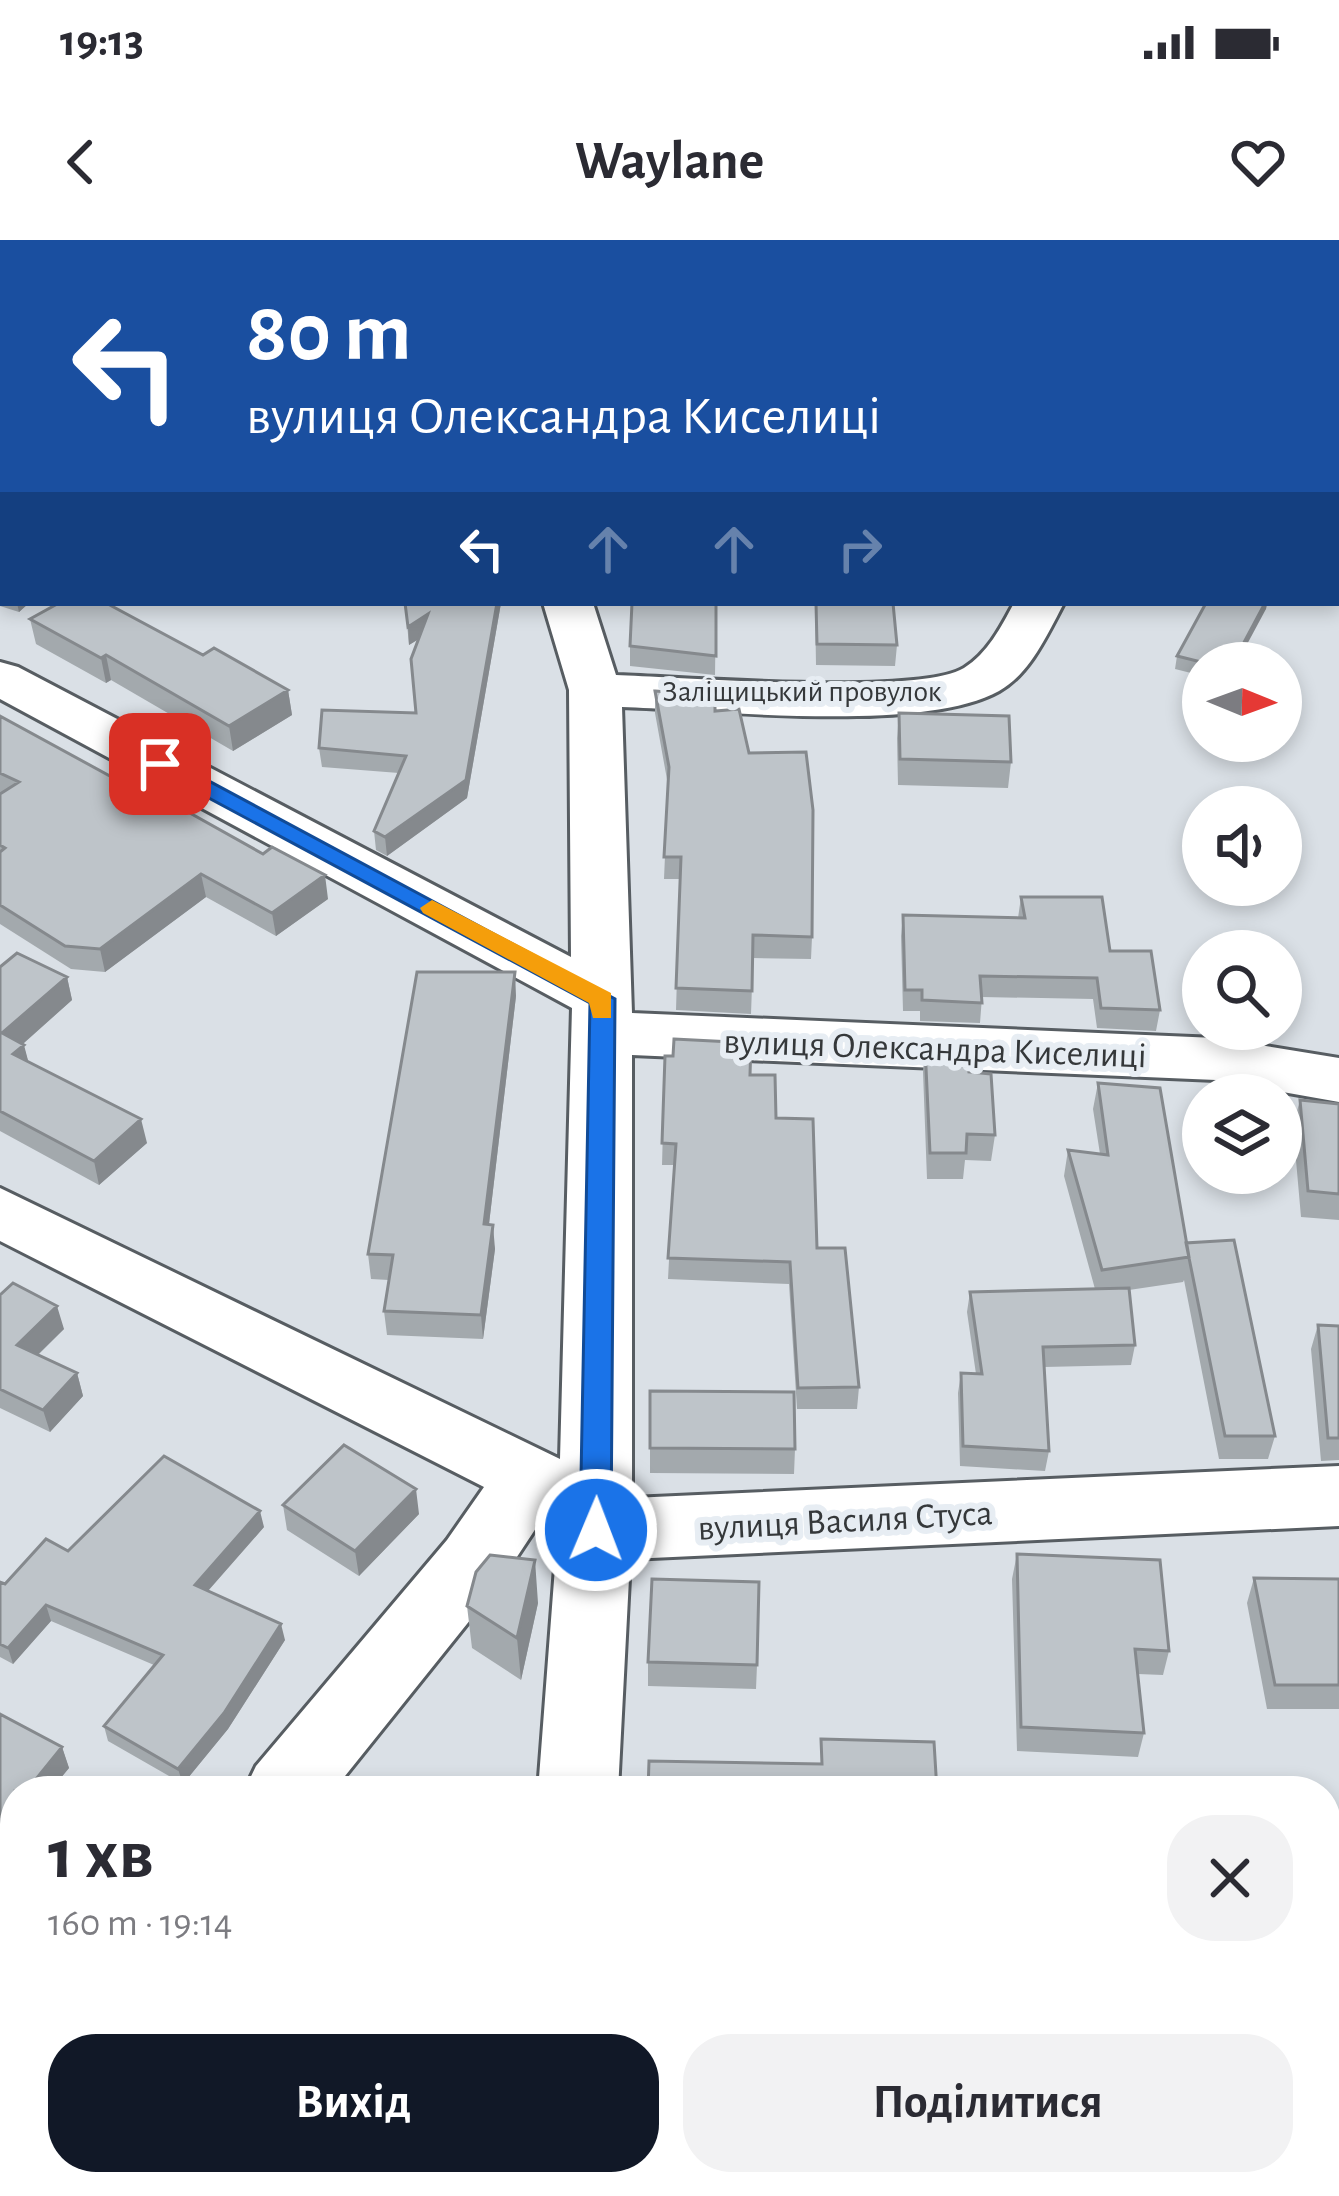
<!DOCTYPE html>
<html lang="uk">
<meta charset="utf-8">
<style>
body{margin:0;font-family:"Alegreya Sans",sans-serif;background:#f2f2f3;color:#2b2b33;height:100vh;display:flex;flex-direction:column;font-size:45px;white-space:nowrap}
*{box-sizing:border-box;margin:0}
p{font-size:39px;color:#7c7c81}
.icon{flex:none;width:66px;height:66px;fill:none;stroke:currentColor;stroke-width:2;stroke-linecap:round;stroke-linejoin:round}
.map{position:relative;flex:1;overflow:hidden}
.panel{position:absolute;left:0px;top:1536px;width:1341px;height:420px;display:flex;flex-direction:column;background:#fff;border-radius:48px 48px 0 0;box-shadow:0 6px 18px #0003}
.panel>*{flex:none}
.top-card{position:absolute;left:0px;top:0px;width:1341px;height:366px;box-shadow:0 6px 18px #0003;background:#1a4fa0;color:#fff;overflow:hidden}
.needle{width:78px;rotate:91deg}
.fabs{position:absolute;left:1182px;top:402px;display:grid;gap:24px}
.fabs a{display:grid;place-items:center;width:120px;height:120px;border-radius:50%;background:#fff;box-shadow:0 6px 18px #0003;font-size:60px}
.pin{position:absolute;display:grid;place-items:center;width:102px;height:102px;color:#fff;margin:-51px;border-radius:24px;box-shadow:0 6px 18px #0006}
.me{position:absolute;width:132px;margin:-66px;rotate:1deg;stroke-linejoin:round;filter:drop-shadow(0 0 9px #0008)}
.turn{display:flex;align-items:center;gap:42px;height:252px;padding:0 48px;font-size:54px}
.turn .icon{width:156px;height:156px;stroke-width:2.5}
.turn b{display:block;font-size:84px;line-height:102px}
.lanes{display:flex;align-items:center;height:114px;padding:0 48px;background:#0003;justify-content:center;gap:60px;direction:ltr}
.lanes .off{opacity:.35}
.round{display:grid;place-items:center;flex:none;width:126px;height:126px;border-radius:48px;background:#f2f2f3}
.summary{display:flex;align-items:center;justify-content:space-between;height:204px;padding:0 48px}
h1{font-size:72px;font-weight:700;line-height:90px}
.action{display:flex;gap:24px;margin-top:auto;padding:24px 48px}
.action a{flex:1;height:138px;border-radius:48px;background:#111827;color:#fff;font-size:48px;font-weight:700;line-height:138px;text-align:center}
.action a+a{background:#f2f2f3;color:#2b2b33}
.status{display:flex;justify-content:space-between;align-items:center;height:84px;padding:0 60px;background:#fff;direction:ltr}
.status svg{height:33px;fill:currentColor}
header{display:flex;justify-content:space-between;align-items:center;height:156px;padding:0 48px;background:#fff;font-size:54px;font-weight:700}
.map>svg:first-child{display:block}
</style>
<div class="status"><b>19:13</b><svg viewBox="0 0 49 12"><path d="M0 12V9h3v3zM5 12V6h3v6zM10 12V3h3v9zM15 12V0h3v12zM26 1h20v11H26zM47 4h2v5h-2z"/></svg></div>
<header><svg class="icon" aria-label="back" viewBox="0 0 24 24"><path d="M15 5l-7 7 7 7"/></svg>Waylane<svg class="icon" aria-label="heart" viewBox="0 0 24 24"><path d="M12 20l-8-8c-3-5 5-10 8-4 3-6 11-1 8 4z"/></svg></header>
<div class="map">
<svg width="1339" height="1956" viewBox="0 0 1339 1956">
<rect width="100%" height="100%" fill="#dae0e6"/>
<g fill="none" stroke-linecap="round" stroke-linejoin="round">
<g stroke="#575d62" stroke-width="6">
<path id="minor" d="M 558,0 L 600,0 L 600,3 L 558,3 Z
M 809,0 L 863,0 L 865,3 L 812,3 Z
M 543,363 L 593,363 L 616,435 C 681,437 918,456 964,428 C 988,413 1001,387 1014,363 L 1064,363 C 1048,393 1030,434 999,451 C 922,494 713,470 622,467 L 632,773 L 1216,798 L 1339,818 L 1339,862 L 1216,840 L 632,815 L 632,1258 L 1339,1226 L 1339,1286 L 630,1319 L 618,1551 L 538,1551 L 557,1301 L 538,1285 L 499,1344 L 333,1551 L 244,1551 L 256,1526 L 447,1300 L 484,1247 L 0,1001 L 0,948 L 560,1219 L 572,768 L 0,459 L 0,422 L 18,427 L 571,717 L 569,450 Z
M 15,1833 L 15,1933 L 0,1939 L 0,1839 Z
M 507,1941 L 597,1941 L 596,1956 L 506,1956 Z"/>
</g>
<use href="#minor" fill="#fff" fill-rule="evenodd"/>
</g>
<path fill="#a3a9ad" d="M 0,0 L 3,3 L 3,206 L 0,205 L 2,105 L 0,105 Z
M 0,236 L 3,237 L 3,363 L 29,363 L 19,372 L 0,366 Z
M 405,363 L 501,363 L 467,558 L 387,616 L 376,610 L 374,591 L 399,533 L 322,527 L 319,508 L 416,473 L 419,399 L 409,405 Z
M 716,363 L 715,435 L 630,426 L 630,406 Z
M 815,363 L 893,363 L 897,405 L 895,426 L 816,425 Z
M 1206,363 L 1267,363 L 1266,369 L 1203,423 L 1203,436 L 1175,429 L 1177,416 Z
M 30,379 L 203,415 L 288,450 L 292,475 L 233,511 L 111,440 L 106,443 L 36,404 Z
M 655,451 L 715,471 L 749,513 L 812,697 L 811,719 L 753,718 L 751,774 L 676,770 L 680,639 L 664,639 L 668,545 L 655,473 Z
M 899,473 L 1011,522 L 1008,548 L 898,545 L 897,498 Z
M 0,476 L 328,659 L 276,696 L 206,657 L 105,732 L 71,729 L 0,684 Z
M 1021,657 L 1110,711 L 1160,770 L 1156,791 L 1097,788 L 1093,759 L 982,757 L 980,783 L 920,781 L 920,771 L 903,771 L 901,696 L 903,675 L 1018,678 Z
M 0,727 L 67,737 L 72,760 L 23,804 L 28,821 L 147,903 L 99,945 L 0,891 Z
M 516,756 L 489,984 L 495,1009 L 483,1099 L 387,1095 L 384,1071 L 389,1040 L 371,1039 L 368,1014 Z
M 925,806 L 969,832 L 995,895 L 991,921 L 965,920 L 963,939 L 927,939 L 923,832 Z
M 665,816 L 750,835 L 776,878 L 859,1147 L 857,1169 L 797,1169 L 789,1044 L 668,1039 L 674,925 L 662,925 Z
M 1098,843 L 1186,1003 L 1275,1196 L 1268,1219 L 1219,1219 L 1184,1040 L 1183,1042 L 1129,1050 L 1135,1105 L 1131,1125 L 1044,1127 L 1049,1211 L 1045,1231 L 960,1226 L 958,1153 L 961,1133 L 976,1134 L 967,1072 L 970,1052 L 1095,1049 L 1064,936 L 1068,910 L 1100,914 L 1093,869 Z
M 1300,860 L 1339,864 L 1339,980 L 1301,977 L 1293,886 Z
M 0,1055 L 64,1089 L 38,1115 L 77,1133 L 83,1156 L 50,1192 L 0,1168 Z
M 1318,1085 L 1339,1086 L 1339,1220 L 1321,1221 L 1311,1109 Z
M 650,1151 L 795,1209 L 794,1234 L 650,1233 Z
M 283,1265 L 419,1274 L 359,1336 L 287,1290 Z
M 264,1287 L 208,1351 L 285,1400 L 228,1489 L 183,1544 L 108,1501 L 104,1486 L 154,1425 L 51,1381 L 13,1424 L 0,1417 L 0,1342 L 5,1344 L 68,1311 Z
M 1017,1314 L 1169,1411 L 1163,1435 L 1138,1434 L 1144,1493 L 1138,1517 L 1017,1511 L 1012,1339 Z
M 1254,1338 L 1339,1339 L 1339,1469 L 1267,1469 L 1247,1363 Z
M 538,1363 L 521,1440 L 472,1408 L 467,1366 Z
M 648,1422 L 757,1425 L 756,1449 L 648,1446 Z
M 0,1474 L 62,1507 L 69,1528 L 50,1551 L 15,1551 L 15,1703 L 0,1693 Z
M 1326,1725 L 1339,1812 L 1339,1947 L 1271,1942 L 1326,1941 Z
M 1060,1941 L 1126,1941 L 1128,1956 L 1061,1956 Z"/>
<path fill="#85898d" d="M 17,363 L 29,363 L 19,372 Z
M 497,363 L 501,363 L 467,558 L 387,616 L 385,597 Z
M 1265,363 L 1267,363 L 1266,369 L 1237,423 L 1233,423 Z
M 428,374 L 430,392 L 409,405 L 408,387 Z
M 106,415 L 111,440 L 106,443 L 101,418 Z
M 288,450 L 292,475 L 233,511 L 229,486 Z
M 201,634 L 206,657 L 105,732 L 100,709 Z
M 325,635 L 328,659 L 276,696 L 272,673 Z
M 515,732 L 516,756 L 486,1009 L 484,984 Z
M 67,737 L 72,760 L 8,817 L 2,793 Z
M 24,805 L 30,828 L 13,814 Z
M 141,879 L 147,903 L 99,945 L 94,921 Z
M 493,985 L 495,1009 L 483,1099 L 481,1075 Z
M 57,1066 L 64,1089 L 24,1128 L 17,1105 Z
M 77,1133 L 83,1156 L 50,1192 L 43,1170 Z
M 416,1249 L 419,1274 L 359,1336 L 355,1311 Z
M 260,1271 L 264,1287 L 199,1361 L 195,1345 Z
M 535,1320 L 538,1363 L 521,1440 L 517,1398 Z
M 46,1365 L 51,1381 L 13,1424 L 8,1408 Z
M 281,1384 L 285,1400 L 228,1489 L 183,1544 L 178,1529 Z
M 62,1507 L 69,1528 L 50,1551 L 34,1551 L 32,1544 Z
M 450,1941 L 458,1941 L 454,1956 L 445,1956 Z"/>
<path fill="#bec4c9" stroke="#85898d" stroke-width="3" d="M 0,0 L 539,0 L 539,3 L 3,3 L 3,89 L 0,88 Z
M 1067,0 L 1339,0 L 1339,20 L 1338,3 L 1065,3 Z
M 1338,41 L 1339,51 L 1339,199 L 1338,199 Z
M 3,95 L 3,189 L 0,189 L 0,117 Z
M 0,236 L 3,237 L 3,346 L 0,345 Z
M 59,363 L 106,363 L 203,415 L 214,408 L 288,450 L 229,486 L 106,415 L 101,418 L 30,379 Z
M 405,363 L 497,363 L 466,540 L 385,597 L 374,591 L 406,516 L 319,508 L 322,470 L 416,473 L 411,419 L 428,374 L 408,387 Z
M 632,363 L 716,363 L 716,416 L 630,406 Z
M 816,363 L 893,363 L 897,405 L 817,404 Z
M 1206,363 L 1265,363 L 1233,423 L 1205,423 L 1177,416 Z
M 655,451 L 715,455 L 715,471 L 739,469 L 749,513 L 806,512 L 813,570 L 812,697 L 753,695 L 752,751 L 676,748 L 681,617 L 664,617 L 669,527 Z
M 899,473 L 1009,476 L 1011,522 L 900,519 Z
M 0,476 L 141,553 L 147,549 L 263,614 L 272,607 L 325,635 L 272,673 L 201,634 L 100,709 L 65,706 L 0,665 L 0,612 L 5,608 L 0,605 L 0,554 L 19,542 L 0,533 Z
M 1021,657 L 1102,657 L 1110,711 L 1151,711 L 1160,770 L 1101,768 L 1097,738 L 980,736 L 982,763 L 922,760 L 922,750 L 905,750 L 903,675 L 1025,678 Z
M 17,713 L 67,737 L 2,793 L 24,805 L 13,814 L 141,879 L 94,921 L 0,871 L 0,727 Z
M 417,732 L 515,732 L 484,984 L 493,985 L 481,1075 L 384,1071 L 393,1015 L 368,1014 Z
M 674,799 L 751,803 L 750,835 L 775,835 L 776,878 L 813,879 L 817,1008 L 845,1008 L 859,1147 L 798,1148 L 790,1022 L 668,1018 L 676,904 L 662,903 L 665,816 L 673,816 Z
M 925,806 L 970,808 L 969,832 L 991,834 L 995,895 L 967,894 L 966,913 L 930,913 Z
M 1098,843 L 1160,848 L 1189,1017 L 1102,1030 L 1068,910 L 1108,915 Z
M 1300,860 L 1339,864 L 1339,954 L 1308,951 Z
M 1234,1000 L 1275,1196 L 1225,1196 L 1186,1003 Z
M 13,1043 L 57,1066 L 17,1105 L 77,1133 L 43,1170 L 0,1149 L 0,1055 Z
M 1129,1048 L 1135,1105 L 1043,1107 L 1049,1211 L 963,1206 L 961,1133 L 982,1134 L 970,1052 Z
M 1318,1085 L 1339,1086 L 1339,1198 L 1328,1198 Z
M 650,1151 L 794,1152 L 795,1209 L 650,1208 Z
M 344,1205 L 416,1249 L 355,1311 L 283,1265 Z
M 164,1216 L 260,1271 L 195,1345 L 281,1384 L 224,1473 L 178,1529 L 104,1486 L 163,1415 L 46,1365 L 8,1408 L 0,1404 L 0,1342 L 5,1344 L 46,1299 L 68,1311 Z
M 1017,1314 L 1160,1320 L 1169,1411 L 1135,1409 L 1144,1493 L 1021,1487 Z
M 490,1315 L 535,1320 L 517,1398 L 467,1366 L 476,1332 Z
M 1254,1338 L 1339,1339 L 1339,1445 L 1275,1445 Z
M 652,1339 L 759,1342 L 757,1425 L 648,1422 Z
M 0,1474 L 62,1507 L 32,1544 L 42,1551 L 15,1551 L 15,1690 L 0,1679 Z
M 821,1499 L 934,1502 L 937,1551 L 648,1551 L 649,1521 L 822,1524 Z
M 1326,1725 L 1339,1812 L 1339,1929 L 1326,1928 Z
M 222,1941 L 450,1941 L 445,1956 L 217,1956 Z
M 1066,1941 L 1126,1941 L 1128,1956 L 1067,1956 Z"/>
<path fill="#1a73e8" stroke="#114b97" stroke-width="3" d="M 153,519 L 168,519 L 615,759 L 611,1290 L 606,1299 L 585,1299 L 580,1290 L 590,763 L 153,528 Z"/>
<path fill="#f59e0b" d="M 432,660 L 611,753 L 611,778 L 593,778 L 589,763 L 423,673 L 420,668 Z"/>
<g text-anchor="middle" stroke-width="12" stroke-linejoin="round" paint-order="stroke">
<g font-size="30" fill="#35383a" stroke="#e7edf3">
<text x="802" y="461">Заліщицький провулок</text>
</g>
<g font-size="36" fill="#35383a" stroke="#e7edf3">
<text transform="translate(935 807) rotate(2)" y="13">вулиця Олександра Киселиці</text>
<text transform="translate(845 1279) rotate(-3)" y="13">вулиця Василя Стуса</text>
</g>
</g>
</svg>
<div class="fabs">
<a><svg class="needle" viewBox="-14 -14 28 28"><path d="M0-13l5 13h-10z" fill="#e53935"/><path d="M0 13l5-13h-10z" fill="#7c7c81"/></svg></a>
<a><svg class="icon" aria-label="sound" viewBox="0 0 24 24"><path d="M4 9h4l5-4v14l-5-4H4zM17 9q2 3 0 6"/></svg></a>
<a><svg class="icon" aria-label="search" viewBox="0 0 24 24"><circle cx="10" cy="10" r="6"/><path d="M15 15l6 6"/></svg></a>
<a><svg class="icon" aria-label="layers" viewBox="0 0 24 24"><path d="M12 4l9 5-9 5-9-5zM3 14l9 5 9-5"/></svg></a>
</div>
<div class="pin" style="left:160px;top:524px;background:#d93025"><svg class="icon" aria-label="arrive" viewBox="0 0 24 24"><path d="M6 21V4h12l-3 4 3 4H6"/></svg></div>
<svg class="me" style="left:596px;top:1290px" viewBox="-20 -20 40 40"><circle r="17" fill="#1a73e8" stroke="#fff" stroke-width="3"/><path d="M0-11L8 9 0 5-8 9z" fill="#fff"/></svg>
<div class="top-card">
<div class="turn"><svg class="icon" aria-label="left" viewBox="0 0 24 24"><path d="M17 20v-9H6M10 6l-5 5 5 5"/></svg><div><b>80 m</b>вулиця Олександра Киселиці</div></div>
<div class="lanes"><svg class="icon" aria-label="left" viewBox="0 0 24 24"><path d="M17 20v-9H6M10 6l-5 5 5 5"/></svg><svg class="icon off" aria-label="ahead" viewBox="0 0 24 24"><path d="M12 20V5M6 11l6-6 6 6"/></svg><svg class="icon off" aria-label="ahead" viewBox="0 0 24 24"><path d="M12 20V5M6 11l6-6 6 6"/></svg><svg class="icon off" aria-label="right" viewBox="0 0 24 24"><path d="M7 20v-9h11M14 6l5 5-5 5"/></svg></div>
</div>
<section class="panel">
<div class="summary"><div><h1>1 хв</h1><p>160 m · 19:14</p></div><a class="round"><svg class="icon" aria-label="close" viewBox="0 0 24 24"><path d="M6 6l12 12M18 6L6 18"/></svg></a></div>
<div class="action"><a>Вихід</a><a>Поділитися</a></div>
</section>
</div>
